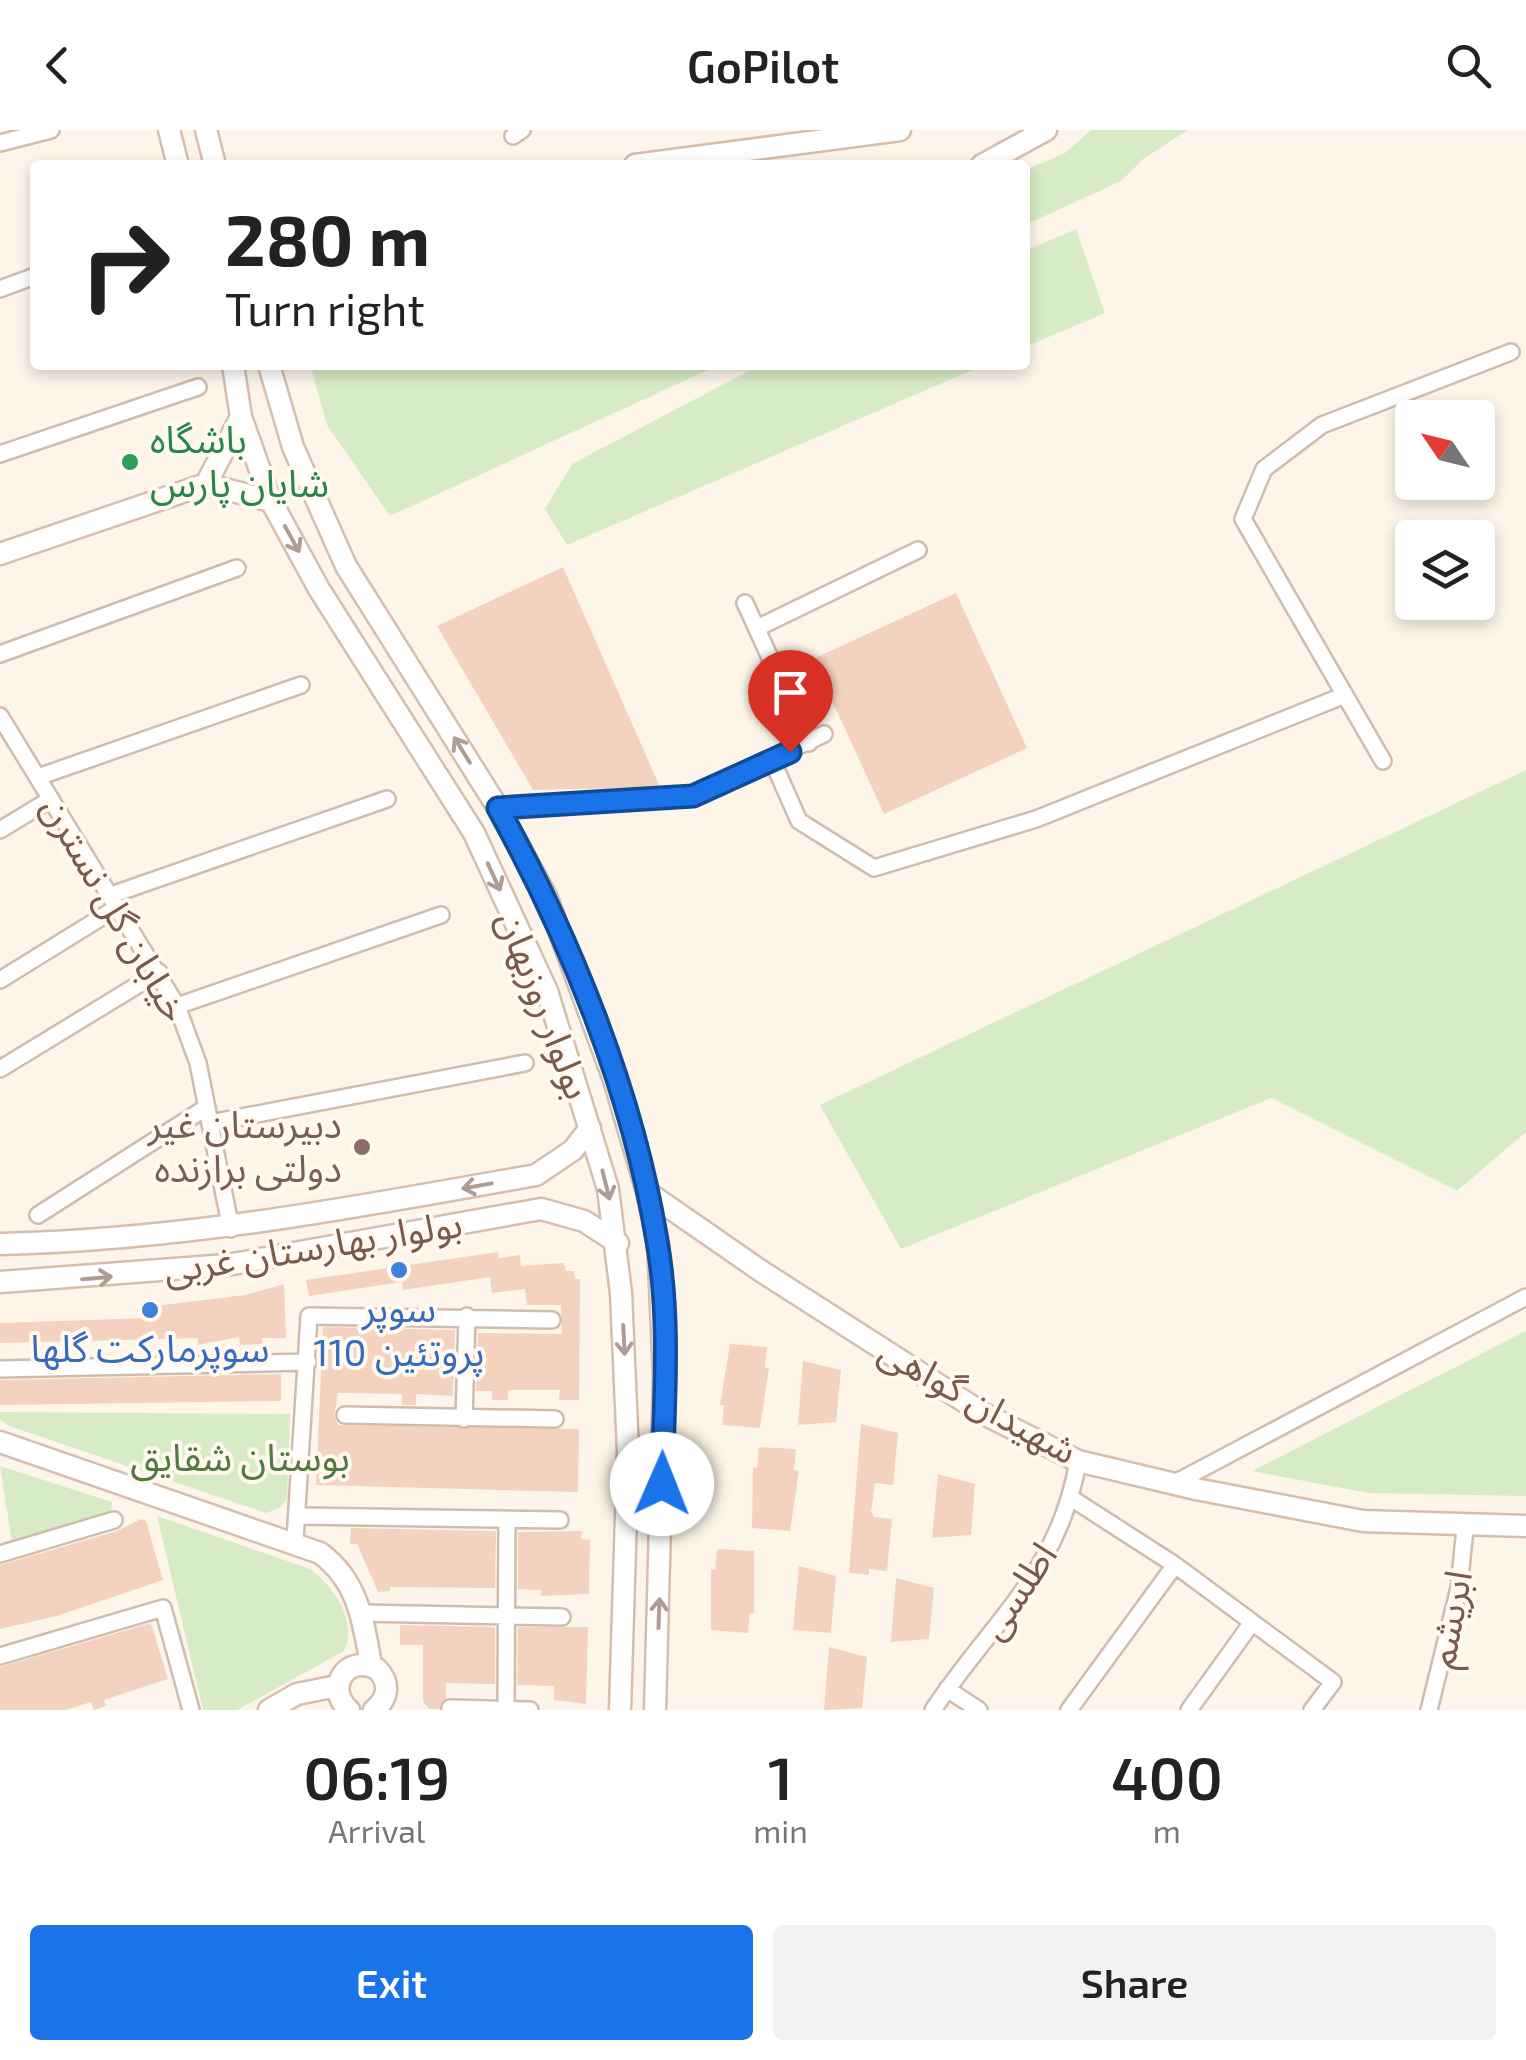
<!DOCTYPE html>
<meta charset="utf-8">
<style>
body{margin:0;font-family:"Exo 2","Noto Sans Arabic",sans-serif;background:#f2f2f2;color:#222;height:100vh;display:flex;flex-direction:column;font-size:38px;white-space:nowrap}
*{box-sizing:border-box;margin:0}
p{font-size:32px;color:#767676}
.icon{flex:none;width:55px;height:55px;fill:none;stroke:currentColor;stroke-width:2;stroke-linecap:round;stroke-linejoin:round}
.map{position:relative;height:1580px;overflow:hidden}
.drawer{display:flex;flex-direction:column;background:#fff;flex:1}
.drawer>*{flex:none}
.guide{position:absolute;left:30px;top:30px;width:1000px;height:210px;border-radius:10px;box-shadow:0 5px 15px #0003;background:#fff;color:#222;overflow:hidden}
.needle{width:65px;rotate:305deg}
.buttons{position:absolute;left:1395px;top:270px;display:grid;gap:20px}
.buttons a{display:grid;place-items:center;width:100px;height:100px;border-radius:10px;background:#fff;box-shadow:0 5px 15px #0003;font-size:50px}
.pin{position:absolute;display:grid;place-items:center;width:85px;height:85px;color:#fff;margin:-102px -42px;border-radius:50% 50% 50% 0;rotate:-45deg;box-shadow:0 0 10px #0007}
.pin .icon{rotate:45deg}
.me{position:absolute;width:110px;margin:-55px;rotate:1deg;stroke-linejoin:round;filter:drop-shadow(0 0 8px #0008)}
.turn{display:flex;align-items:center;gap:35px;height:210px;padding:0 30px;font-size:45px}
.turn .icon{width:130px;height:130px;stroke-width:2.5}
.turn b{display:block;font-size:70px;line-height:85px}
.eta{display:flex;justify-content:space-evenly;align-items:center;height:170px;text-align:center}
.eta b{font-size:60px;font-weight:600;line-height:70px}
.button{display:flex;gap:20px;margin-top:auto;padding:20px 30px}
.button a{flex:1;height:115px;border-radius:10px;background:#1a73e8;color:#fff;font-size:40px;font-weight:600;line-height:115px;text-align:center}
.button a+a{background:#f2f2f2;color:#222}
header{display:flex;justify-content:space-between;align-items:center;height:130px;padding:0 30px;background:#fff;font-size:45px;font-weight:600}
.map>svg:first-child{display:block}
</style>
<header><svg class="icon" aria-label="back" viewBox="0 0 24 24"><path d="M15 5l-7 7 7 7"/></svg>GoPilot<svg class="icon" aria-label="search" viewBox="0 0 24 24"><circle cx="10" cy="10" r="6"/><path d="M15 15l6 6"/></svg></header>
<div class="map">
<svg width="1526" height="1580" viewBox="0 0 1526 1580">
<rect width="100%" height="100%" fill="#fdf5e9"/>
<path fill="#d7ecc6" d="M 1091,0 L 1188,0 L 1143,29 L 1121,51 L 1025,95 L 1025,40 L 1065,23 Z
M 1076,99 L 1105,183 L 1025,217 L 1025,121 Z
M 310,235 L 719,235 L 390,386 L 327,295 Z
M 760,235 L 984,235 L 567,415 L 545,379 L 572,334 Z
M 1526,640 L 1526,1002 L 1457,1061 L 1271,968 L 901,1119 L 820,975 Z
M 1526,1201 L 1526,1366 L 1368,1363 L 1252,1341 Z
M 0,1282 L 290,1284 L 287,1368 L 280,1378 L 266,1383 L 9,1296 L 0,1289 Z
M 0,1336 L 112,1372 L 111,1383 L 12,1412 Z
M 157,1386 L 310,1439 C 333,1455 359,1493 344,1521 L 237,1580 L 203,1580 Z"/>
<path fill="#f3d3c0" d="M 563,437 L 660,657 L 533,660 L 437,496 Z
M 956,463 L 1027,618 L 884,684 L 813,529 Z
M 498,1122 L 499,1128 L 520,1125 L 521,1136 L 564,1133 L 566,1141 L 574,1141 L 575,1149 L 580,1149 L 579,1270 L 559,1270 L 560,1260 L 508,1260 L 508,1270 L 492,1270 L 492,1261 L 476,1261 L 478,1203 L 562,1204 L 561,1175 L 527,1175 L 525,1159 L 492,1163 L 490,1147 L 403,1160 L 402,1152 L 309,1166 L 306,1150 Z
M 284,1154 L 286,1208 L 262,1208 L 262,1214 L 240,1215 L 239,1207 L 198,1215 L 198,1208 L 0,1213 L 0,1193 L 148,1188 L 147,1177 L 245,1165 Z
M 323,1197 L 455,1200 L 453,1266 L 416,1264 L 416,1275 L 402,1275 L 402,1264 L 338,1263 L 334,1286 L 338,1295 L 579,1299 L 578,1362 L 316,1355 Z
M 730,1214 L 767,1217 L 765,1238 L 769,1238 L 760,1298 L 722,1295 L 724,1275 L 720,1275 Z
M 803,1231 L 841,1240 L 836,1292 L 798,1295 Z
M 281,1244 L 281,1271 L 0,1275 L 0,1250 Z
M 861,1294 L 898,1303 L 893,1355 L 875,1353 L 871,1381 L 874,1387 L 892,1389 L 887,1441 L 869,1439 L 869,1445 L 849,1443 Z
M 759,1317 L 796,1319 L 794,1340 L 799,1341 L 790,1401 L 752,1398 L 753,1337 L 757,1338 Z
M 938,1344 L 975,1354 L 971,1405 L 932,1408 Z
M 141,1389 L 146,1391 L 163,1450 L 57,1486 L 0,1499 L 0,1435 L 117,1401 Z
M 351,1398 L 496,1401 L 495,1458 L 390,1457 L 390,1461 L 378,1462 L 357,1414 L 350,1414 Z
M 582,1401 L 581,1409 L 590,1410 L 589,1464 L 541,1466 L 541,1460 L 518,1459 L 518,1402 Z
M 717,1419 L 754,1421 L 754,1483 L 750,1483 L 748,1503 L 711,1500 L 711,1439 L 715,1440 Z
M 799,1436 L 836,1446 L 831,1503 L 793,1500 Z
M 896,1448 L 934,1458 L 929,1509 L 891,1512 Z
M 151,1493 L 168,1549 L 104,1570 L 106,1576 L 94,1580 L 91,1572 L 66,1580 L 0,1580 L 0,1537 Z
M 400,1495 L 495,1497 L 495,1554 L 446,1553 L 446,1568 L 439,1579 L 429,1579 L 423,1571 L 423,1515 L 400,1515 Z
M 518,1497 L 588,1497 L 586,1574 L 554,1570 L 554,1556 L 517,1555 Z
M 829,1517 L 867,1527 L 862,1578 L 824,1580 Z"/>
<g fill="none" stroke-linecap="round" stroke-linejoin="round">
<g stroke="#d0bcad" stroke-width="20">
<path id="street" d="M 513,6 L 522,0
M 0,13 L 51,0
M 0,159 L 35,146
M 0,324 L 198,257
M 745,473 L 809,613
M 757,498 L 918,420
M 0,524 L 237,438
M 0,586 L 177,876 L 198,933 L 231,1099
M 772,630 L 799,691 L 874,738 L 1036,689 L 1345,565
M 1383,631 L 1243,389 L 1264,339 L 1322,295 L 1511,222
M 38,647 L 301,555
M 498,678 L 693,666 L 824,604
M 0,700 L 51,669
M 111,765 L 387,669
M 0,850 L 118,777
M 177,876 L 441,785
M 0,939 L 159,842
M 210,993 L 525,933
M 38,1085 L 207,977
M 0,1239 L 308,1232
M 345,1285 L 555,1289
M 464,1289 L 467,1186
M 1173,1354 L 1526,1167
M 1071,1368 L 1175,1435 L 1333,1552 L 1312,1580
M 300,1386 L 560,1390
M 295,1410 L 309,1186 L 552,1190
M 0,1424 L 114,1390
M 362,1483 L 562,1487
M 0,1526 L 163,1478 L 191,1580
M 947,1559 L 979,1580
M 450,1578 L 530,1580
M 506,1579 L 507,1390
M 933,1580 C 992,1491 1059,1443 1078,1331
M 1069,1580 L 1175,1435
M 1189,1580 L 1251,1494
M 1429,1580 L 1459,1458 L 1465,1398"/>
</g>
<g stroke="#d6bead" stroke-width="25">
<path id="secondary" d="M 169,0 L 178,35
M 206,0 L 215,35
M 635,35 L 900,0
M 982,35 L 1046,0
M 233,235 L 241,287 L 271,371 L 319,459 L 474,703 L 547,861 L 608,1059 L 621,1163 L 628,1321 L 620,1580
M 269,235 L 293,317 L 346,436 L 498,678 L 547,768 L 614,950 L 647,1062 L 658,1113 L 664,1245 L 655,1580
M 206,354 L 241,287
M 0,424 L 206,354 L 271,371
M 647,1062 L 761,1141 L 984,1284 L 1078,1331 L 1196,1359 L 1363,1391 L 1526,1396
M 0,1114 C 184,1110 356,1077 536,1045 L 573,1020 L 590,998
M 0,1152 L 227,1135 L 541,1079 L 584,1091 L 618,1113
M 0,1312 L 320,1423 C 358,1451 363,1490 371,1535
M 269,1580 L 297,1564 L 337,1556
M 349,1580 C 324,1558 347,1523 377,1539 C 390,1552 389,1568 374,1580"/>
</g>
<use href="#street" stroke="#fff" stroke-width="15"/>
<use href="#secondary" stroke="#fff" stroke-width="20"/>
</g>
<defs><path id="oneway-shaft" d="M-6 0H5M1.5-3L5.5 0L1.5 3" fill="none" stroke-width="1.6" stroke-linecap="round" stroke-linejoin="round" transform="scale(2.5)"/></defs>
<g stroke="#af9c93">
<use href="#oneway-shaft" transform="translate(292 409) rotate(61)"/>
<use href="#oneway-shaft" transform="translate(462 620) rotate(-122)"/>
<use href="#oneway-shaft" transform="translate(494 747) rotate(65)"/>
<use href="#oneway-shaft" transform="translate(606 1055) rotate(76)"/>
<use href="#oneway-shaft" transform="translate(477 1056) rotate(170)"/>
<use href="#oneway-shaft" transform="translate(97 1148) rotate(-5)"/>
<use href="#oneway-shaft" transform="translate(624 1210) rotate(87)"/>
<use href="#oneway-shaft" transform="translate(659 1483) rotate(-88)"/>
</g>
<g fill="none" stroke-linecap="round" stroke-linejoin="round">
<g stroke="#114b97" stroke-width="25">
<path id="route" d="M 662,1354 C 664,1274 671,1189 657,1111 C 633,963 570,808 498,678 L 693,666 L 790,622"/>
</g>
<use href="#route" stroke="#1a73e8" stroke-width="18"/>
</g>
<circle fill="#2e9e5b" stroke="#fff9f0" stroke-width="4" cx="130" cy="332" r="10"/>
<circle fill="#8d6e63" stroke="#fff9f0" stroke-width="4" cx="362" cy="1017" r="10"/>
<g fill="#3f7fe0" stroke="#fff9f0" stroke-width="4">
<circle cx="399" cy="1140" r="10"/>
<circle cx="150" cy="1180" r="10"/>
</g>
<g text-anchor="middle" stroke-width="8" stroke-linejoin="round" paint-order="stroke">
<g font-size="38" fill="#27864d" stroke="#fff9f0" text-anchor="start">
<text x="150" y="323">باشگاه<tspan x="150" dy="44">شایان پارس</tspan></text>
</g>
<g font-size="38" fill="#795a4b" stroke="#fff9f0">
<text transform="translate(115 779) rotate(60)" y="13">خیابان گل نسترن</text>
<text transform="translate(544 875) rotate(69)" y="13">بولوار روزبهان</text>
<text transform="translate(313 1117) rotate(-9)" y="13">بولوار بهارستان غربی</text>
<text transform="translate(978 1271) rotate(29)" y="13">شهیدان گواهی</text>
<text transform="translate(1018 1461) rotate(-56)" y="13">اطلسی</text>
<text transform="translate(1450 1489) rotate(-79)" y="13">ابریشم</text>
</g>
<g font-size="38" fill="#785e54" stroke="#fff9f0" text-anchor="end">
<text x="342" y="1008">دبیرستان غیر<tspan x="342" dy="44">دولتی برازنده</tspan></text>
</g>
<g font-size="38" fill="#366cbe" stroke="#fff9f0">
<text x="399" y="1192">سوپر<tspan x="399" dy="44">پروتئین 110</tspan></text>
<text x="150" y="1232">سوپرمارکت گلها</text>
</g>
<g font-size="38" fill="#527940" stroke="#fff9f0">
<text x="240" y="1341">بوستان شقایق</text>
</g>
</g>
</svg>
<div class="buttons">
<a><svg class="needle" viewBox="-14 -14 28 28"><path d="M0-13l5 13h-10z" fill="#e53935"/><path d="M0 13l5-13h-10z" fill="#767676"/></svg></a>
<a><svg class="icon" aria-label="layers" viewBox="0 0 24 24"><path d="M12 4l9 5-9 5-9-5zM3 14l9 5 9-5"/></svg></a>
</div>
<div class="pin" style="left:790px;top:622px;background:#d93025"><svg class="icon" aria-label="arrive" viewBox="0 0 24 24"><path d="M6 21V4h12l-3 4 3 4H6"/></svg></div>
<svg class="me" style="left:662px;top:1354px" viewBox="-20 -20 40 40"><circle r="19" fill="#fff"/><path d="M0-13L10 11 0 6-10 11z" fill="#1a73e8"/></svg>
<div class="guide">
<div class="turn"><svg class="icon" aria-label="right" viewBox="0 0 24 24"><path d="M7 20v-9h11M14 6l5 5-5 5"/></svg><div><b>280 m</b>Turn right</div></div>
</div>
</div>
<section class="drawer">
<div class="eta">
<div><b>06:19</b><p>Arrival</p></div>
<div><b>1</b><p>min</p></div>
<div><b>400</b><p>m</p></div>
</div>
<div class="button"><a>Exit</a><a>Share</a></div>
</section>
